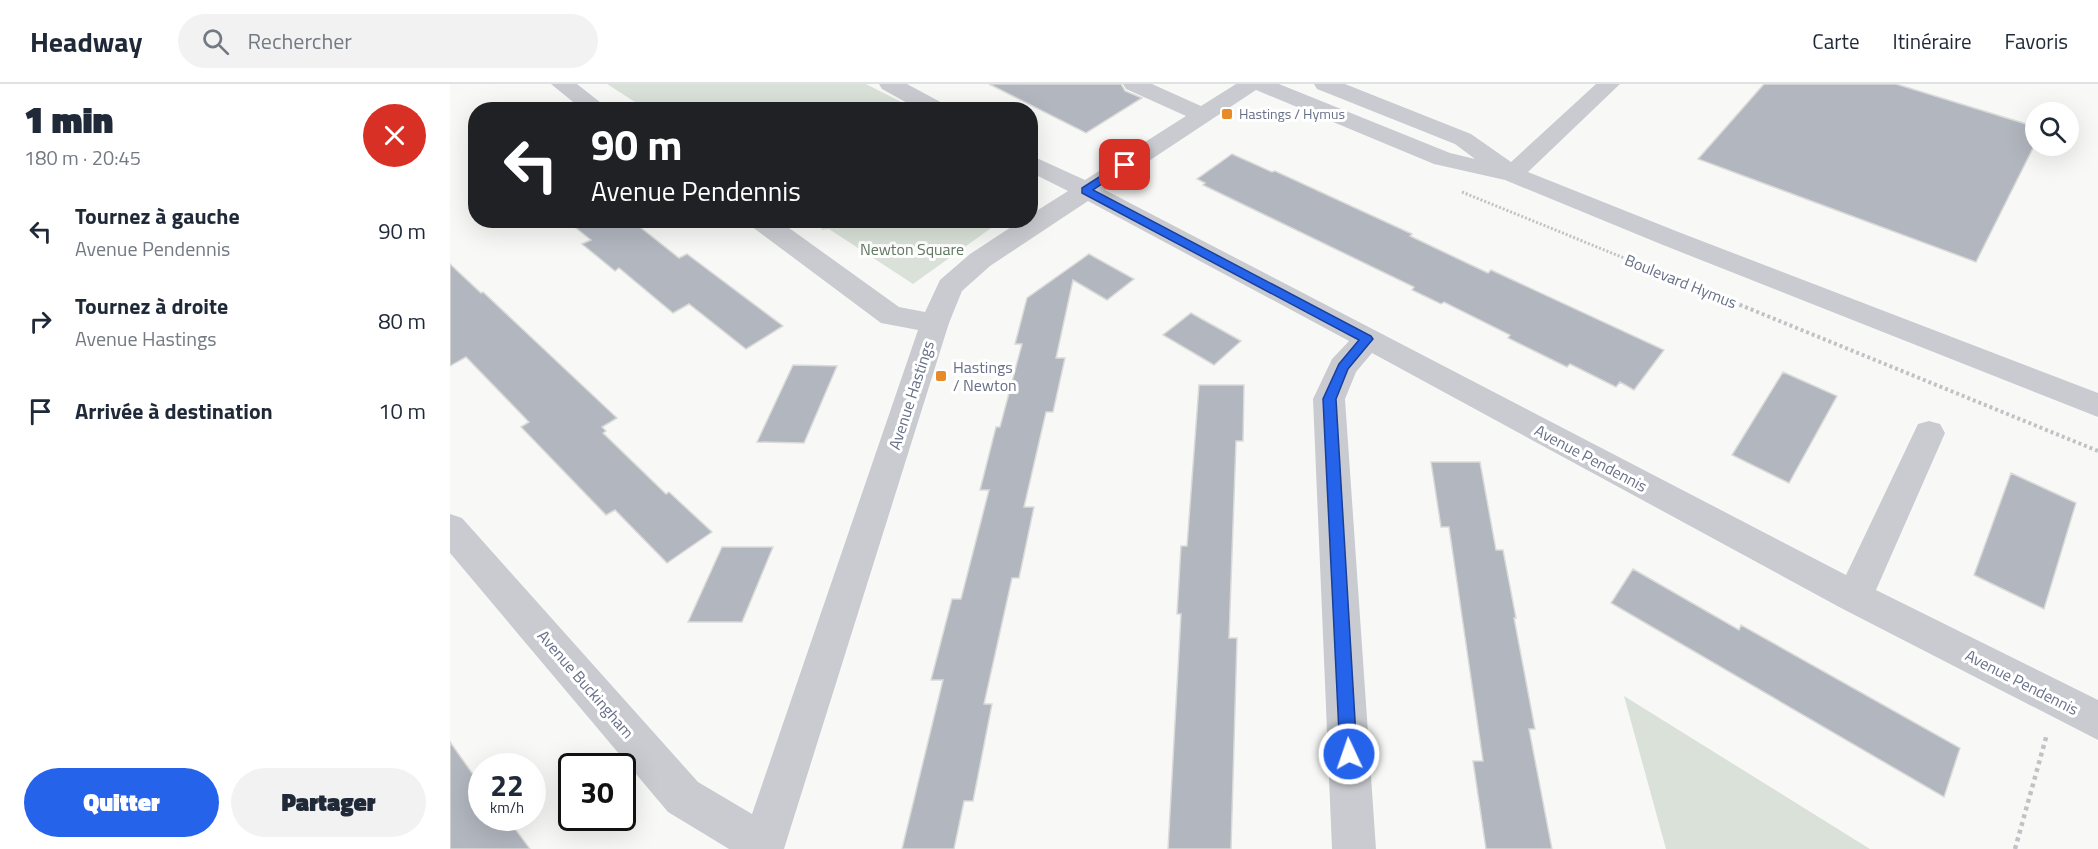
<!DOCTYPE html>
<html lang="fr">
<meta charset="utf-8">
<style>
body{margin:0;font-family:"Titillium Web",sans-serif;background:#f2f2f3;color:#1f2937;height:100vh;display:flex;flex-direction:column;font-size:22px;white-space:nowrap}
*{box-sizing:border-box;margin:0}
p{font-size:20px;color:#747a83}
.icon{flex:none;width:33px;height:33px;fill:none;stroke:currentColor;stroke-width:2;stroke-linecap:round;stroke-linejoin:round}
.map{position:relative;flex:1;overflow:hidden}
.panel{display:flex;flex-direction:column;background:#fff;width:450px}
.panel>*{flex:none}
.hud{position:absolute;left:18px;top:18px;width:570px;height:126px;border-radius:24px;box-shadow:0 6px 24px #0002;background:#202124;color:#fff;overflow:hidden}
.controls{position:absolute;left:1575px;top:18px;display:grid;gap:12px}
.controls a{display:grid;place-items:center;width:54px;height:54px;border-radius:50%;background:#fff;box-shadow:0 6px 24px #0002;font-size:30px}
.speed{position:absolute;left:18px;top:669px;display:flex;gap:12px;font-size:30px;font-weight:700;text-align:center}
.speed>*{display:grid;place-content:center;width:78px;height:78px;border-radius:50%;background:#fff;box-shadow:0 6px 24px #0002;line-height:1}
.speed small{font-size:15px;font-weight:400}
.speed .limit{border:3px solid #111;border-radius:9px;background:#fff;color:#111}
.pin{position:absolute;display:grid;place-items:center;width:51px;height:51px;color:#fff;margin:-26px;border-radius:12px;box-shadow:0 3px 9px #0006}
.me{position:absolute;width:66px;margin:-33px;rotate:357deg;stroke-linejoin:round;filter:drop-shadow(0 0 4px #0008)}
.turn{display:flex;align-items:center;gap:21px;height:126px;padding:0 24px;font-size:27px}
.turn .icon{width:78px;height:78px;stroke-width:2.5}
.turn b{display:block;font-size:42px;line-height:51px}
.round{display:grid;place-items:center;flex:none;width:63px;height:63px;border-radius:32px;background:#f2f2f3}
.headline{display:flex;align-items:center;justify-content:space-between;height:102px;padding:0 24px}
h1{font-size:36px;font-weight:800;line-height:45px}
.primary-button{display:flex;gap:12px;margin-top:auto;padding:12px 24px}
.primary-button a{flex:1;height:69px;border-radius:36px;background:#2563eb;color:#fff;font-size:24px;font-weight:800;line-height:69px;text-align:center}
.primary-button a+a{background:#f2f2f3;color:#1f2937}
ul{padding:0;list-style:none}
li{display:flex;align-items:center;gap:18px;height:90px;padding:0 24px}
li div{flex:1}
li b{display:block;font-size:22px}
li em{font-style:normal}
header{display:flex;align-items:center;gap:36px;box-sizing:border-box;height:84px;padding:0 30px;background:#fff;border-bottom:2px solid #e0e1e3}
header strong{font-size:28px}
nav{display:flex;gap:33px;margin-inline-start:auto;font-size:21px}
.search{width:420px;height:54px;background:#f2f2f3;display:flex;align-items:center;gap:15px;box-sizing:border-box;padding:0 21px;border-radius:33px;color:#747a83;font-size:22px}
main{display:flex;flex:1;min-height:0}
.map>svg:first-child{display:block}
</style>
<header>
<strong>Headway</strong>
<div class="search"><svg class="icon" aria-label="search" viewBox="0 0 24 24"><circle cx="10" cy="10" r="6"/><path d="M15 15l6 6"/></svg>Rechercher</div>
<nav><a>Carte</a><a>Itinéraire</a><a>Favoris</a></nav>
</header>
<main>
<section class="panel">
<div class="headline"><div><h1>1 min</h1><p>180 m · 20:45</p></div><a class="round" style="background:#d93025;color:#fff"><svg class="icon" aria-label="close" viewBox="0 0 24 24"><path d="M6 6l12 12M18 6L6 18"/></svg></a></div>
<ul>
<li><svg class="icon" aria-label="left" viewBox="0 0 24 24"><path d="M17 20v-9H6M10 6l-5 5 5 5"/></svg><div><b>Tournez à gauche</b><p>Avenue Pendennis</p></div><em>90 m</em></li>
<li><svg class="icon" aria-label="right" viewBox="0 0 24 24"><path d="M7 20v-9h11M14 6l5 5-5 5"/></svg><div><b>Tournez à droite</b><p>Avenue Hastings</p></div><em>80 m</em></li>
<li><svg class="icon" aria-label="arrive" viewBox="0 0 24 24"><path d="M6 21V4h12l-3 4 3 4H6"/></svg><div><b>Arrivée à destination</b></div><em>10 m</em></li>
</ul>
<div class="primary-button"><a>Quitter</a><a>Partager</a></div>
</section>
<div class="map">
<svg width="1648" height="765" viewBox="0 0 1648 765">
<rect width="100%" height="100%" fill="#f8f9f7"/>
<path fill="#d9e1d8" d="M 157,0 L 416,0 L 465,25 L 196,25 Z
M 366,137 L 366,136 L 551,137 L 463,200 L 379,145 L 371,146 L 373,141 Z
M 1174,612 L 1420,765 L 1216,765 Z"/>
<path fill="#b1b6bf" stroke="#dadbd9" stroke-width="1.5" d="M 539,0 L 671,0 L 675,7 L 692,14 L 636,49 Z
M 1314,0 L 1446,0 L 1586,43 L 1586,58 L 1526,178 L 1248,75 Z
M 782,70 L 822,88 L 825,87 L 962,150 L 960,152 L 1038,189 L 1041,186 L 1214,266 L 1184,306 L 1170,298 L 1166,303 L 1120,280 L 1117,283 L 1058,254 L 1060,251 L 994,218 L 991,220 L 962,206 L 964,203 L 753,101 L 755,99 L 747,95 Z
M 116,136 L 181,136 L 229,174 L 237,170 L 333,242 L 296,265 L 239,220 L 223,229 L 169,184 L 165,187 L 132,160 L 141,156 Z
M 639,170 L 684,195 L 657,216 L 623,196 L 606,274 L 615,274 L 603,328 L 596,328 L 574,423 L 584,423 L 569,494 L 562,494 L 534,620 L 542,620 L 523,717 L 514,717 L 504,765 L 452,765 L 493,596 L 481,596 L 502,515 L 511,515 L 539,406 L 530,406 L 546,343 L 550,343 L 572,260 L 565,260 L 577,214 Z
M 0,180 L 31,209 L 33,208 L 167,334 L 152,343 L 156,347 L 153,349 L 216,410 L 219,408 L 262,448 L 217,479 L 165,426 L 156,431 L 71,343 L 79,338 L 16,273 L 0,282 Z
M 741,229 L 791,257 L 764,281 L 713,251 Z
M 343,281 L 387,282 L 354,359 L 307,358 Z
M 1333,288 L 1387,312 L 1339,399 L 1282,371 Z
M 749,301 L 794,301 L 793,357 L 786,357 L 779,554 L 787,554 L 781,765 L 718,765 L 731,530 L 727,530 L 731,462 L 737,462 Z
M 981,378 L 1030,378 L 1046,466 L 1053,466 L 1066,534 L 1064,534 L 1085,645 L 1079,645 L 1102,765 L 1036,765 L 1023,677 L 1033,677 L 999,443 L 991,443 Z
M 1561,389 L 1626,419 L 1594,525 L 1524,491 Z
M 272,463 L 323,463 L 292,538 L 238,538 Z
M 1183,485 L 1289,546 L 1291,541 L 1510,664 L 1494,713 L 1161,519 Z
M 0,658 L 32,703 L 32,734 L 57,734 L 80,765 L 0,765 Z"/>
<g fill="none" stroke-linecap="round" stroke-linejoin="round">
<path stroke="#c0c2c5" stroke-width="3" stroke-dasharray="2 2" stroke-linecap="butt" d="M 1012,108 L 1238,200"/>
<path stroke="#c0c2c5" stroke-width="4" stroke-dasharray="3 3" stroke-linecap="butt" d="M 1234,198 L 1648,367"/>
<path stroke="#c0c2c5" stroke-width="4.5" stroke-dasharray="4 4" stroke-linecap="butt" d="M 1565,765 L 1597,650"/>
<path fill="#c9cbd0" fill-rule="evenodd" d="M 101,0 L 127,0 L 160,26 L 133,26 Z
M 429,0 L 457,0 L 496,21 L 499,26 L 470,26 L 432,5 Z
M 673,0 L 702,0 L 751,22 L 786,0 L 829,0 L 1000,69 L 1025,75 L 1005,60 L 867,5 L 864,0 L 895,0 L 1021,50 L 1061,78 L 1146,0 L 1170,0 L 1078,88 L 1231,149 L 1648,309 L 1648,333 L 1213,161 L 1055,96 L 984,80 L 806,6 L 655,106 L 1396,491 L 1468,340 L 1479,337 L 1490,340 L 1495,349 L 1426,506 L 1648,616 L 1648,656 L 1391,524 L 922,269 L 906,288 L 895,315 L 926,765 L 882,765 L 863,315 L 882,275 L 899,257 L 638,117 L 540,182 L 512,207 L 499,239 L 334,765 L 279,765 L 218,728 L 0,469 L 0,430 L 12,434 L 248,698 L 302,730 L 468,246 L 431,239 L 301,142 L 297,136 L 328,136 L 449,223 L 475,228 L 490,196 L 520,170 L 572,136 L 580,136 L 580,131 L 618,107 L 580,88 L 580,71 L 635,96 L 736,32 L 676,5 Z"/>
</g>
<path fill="#2563eb" stroke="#184099" stroke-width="1.5" d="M 671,79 L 680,81 L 643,106 L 921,252 L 923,255 L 898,285 L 886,315 L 907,670 L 905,676 L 899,679 L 893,676 L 890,670 L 873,315 L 889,280 L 909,256 L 632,109 L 632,104 Z"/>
<g fill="#e78a28" stroke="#fff" stroke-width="2">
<rect x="771" y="24" width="12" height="12" rx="3"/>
<rect x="485" y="286" width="12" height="12" rx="3"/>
</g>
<g text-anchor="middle" stroke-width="6" stroke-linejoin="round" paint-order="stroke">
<g font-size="14" fill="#677088" stroke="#fff" text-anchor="start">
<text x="789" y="35">Hastings / Hymus</text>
</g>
<g font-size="16" fill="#627a64" stroke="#fff">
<text x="462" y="171">Newton Square</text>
</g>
<g font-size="16" fill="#677088" stroke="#fff">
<text transform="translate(1231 197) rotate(22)" y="6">Boulevard Hymus</text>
<text transform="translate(461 311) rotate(-72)" y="6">Avenue Hastings</text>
<text transform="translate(1141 374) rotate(28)" y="6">Avenue Pendennis</text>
<text transform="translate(1572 598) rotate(27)" y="6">Avenue Pendennis</text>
<text transform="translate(136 600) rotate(49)" y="6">Avenue Buckingham</text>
</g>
<g font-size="16" fill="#677088" stroke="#fff" text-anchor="start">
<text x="503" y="289">Hastings<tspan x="503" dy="18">/ Newton</tspan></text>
</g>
</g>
</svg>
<div class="controls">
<a><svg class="icon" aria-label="search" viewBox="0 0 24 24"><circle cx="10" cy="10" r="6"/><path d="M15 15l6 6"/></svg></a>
</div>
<div class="speed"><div>22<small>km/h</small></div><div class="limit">30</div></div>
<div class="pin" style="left:675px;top:81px;background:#d93025"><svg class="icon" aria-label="arrive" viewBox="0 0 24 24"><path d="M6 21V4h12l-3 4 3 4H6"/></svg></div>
<svg class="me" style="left:899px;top:670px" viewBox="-20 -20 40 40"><circle r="17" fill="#2563eb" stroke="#fff" stroke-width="3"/><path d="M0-11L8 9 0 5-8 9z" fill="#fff"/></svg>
<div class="hud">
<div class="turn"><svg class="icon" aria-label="left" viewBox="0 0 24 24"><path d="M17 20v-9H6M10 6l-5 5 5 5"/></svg><div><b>90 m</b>Avenue Pendennis</div></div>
</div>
</div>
</main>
